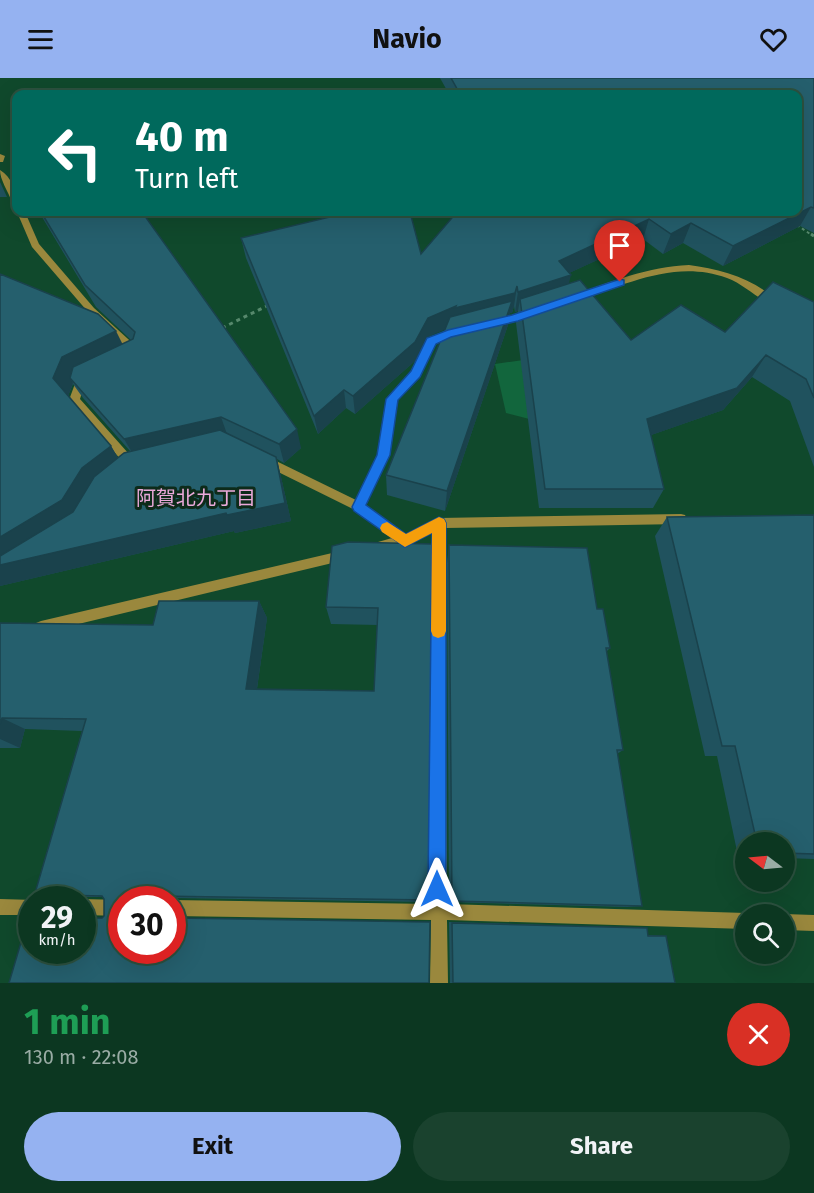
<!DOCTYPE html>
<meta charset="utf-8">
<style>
body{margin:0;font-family:"Fira Sans","Noto Sans JP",sans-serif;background:#1a422e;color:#f1f3f6;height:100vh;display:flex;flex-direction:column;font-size:22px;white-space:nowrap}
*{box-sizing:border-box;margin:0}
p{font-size:20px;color:#9aaca5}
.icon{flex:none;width:33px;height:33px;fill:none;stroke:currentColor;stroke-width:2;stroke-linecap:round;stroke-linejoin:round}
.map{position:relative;height:905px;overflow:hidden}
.panel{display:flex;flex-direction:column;background:#0c3721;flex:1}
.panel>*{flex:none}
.guide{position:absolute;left:12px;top:12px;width:790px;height:126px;border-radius:12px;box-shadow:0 6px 24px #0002,0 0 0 2px #2c513f;background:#00695c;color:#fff;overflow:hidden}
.needle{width:39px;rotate:286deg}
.tools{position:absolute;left:735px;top:754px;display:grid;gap:12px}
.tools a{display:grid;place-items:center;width:60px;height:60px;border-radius:50%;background:#0c3721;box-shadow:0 6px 24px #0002,0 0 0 2px #2c513f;font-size:30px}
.speed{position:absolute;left:18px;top:808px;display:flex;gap:12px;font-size:30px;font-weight:700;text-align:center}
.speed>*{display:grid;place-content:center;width:78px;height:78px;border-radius:50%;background:#0c3721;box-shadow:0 6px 24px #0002,0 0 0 2px #2c513f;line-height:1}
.speed small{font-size:15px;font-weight:400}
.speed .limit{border:9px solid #d22;background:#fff;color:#111}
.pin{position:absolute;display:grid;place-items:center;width:51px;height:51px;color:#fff;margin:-62px -26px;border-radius:50% 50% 50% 0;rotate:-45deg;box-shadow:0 0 6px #0007}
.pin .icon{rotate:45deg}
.me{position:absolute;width:66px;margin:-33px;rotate:0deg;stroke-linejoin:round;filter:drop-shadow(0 0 4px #0008)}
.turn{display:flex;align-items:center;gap:21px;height:126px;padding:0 24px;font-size:27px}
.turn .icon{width:78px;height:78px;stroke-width:2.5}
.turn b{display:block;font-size:42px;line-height:51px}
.round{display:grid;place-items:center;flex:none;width:63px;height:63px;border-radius:32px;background:#1a422e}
.overview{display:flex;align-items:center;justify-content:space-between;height:102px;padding:0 24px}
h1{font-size:36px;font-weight:700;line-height:45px;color:#1e9e55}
.cta{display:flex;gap:12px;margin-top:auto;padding:12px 24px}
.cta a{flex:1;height:69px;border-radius:36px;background:#95b2f1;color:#111;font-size:24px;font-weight:700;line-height:69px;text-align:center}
.cta a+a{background:#1a422e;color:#f1f3f6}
header{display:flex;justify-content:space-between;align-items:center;height:78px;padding:0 24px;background:#95b2f1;color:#111;font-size:27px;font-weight:700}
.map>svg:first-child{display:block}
</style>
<header><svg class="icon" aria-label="menu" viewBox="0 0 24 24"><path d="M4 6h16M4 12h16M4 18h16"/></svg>Navio<svg class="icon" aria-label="heart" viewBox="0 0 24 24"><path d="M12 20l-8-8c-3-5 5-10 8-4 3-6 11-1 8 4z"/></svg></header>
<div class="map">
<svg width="814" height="905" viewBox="0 0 814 905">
<rect width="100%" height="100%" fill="#10492c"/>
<path fill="#12663d" d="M 530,281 L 576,353 L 506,335 L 495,286 Z"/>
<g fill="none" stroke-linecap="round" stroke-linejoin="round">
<path stroke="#56886c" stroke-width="2" stroke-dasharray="3 3" stroke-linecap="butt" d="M 797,147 L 813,158"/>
<path stroke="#56886c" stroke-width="3" stroke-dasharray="4 4" stroke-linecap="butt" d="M 811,156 L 814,158
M 222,250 L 269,227"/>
<path fill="#9a883d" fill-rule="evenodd" d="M 0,76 L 5,78 L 3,84 L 0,84 Z
M 0,92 C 12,99 16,113 16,126 L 12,124 C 8,113 0,102 0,92 Z
M 17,134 L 25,134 L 39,166 L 94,230 L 139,271 L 139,277 L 131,277 L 88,234 L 32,169 Z
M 689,187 C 721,191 756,201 779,225 L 774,228 L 771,227 C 756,219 743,206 727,200 C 674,181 627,207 577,222 L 572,219 L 574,217 C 612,203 648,189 689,187 Z
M 532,231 L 537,234 L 535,236 L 494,248 L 489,245 L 491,243 Z
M 456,251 L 461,254 L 459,256 L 435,265 L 420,299 L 397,322 L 389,377 L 366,427 L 406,457 L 439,440 L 681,436 L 685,437 L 687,441 L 685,445 L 681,446 L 445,450 L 447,826 L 746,835 L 751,837 L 746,837 L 746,851 L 447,842 L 448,905 L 430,905 L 431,842 L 172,838 L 172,822 L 431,826 L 433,454 C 418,462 395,477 378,472 L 376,468 L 378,464 L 392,460 L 355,432 L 262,386 L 260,383 L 266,378 L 270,380 L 356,422 L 377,377 L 387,321 L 412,294 L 428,261 Z
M 88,298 L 93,302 L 84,308 L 80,321 L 137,385 L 139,388 L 137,391 L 129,391 L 69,322 L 76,303 Z
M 345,472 L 349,473 L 351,477 L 349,481 L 345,482 L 41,555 L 36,553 L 34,549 L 36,545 L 41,543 Z
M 0,821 L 35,822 L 32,822 L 32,837 L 0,837 Z
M 82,821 L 122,822 L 122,838 L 82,837 L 82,822 L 79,822 Z
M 784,836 L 814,837 L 814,853 L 784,852 L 784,837 L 781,837 Z"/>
</g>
<path fill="#20525e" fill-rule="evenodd" d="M 440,0 L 814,0 L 814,155 L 800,148 L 723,188 L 683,165 L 663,176 L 643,161 L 569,195 L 569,206 L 631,262 L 725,254 L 814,224 L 814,389 L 790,323 L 752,299 L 723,332 L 651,357 L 664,411 L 653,430 L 539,430 L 516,245 L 518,233 L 515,234 L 514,228 L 512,235 L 510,235 L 508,247 L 445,433 L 387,417 L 386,397 L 445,251 L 427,259 L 415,283 L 355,336 L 346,330 L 318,356 L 246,180 L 241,160 L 329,139 L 328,134 L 410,134 L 421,176 L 798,16 L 449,16 Z
M 0,104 L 1,106 L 7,119 L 0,119 Z
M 39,134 L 142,134 L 301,370 L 284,385 L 277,381 L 281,399 L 291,443 L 235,455 L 234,453 L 0,508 L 0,196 L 122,266 L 131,262 L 96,229 ZM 73,306 L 83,320 L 130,373 L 118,380 L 111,368 L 68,318 Z
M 814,437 L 814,781 L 784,780 L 784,765 L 746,765 L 746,778 L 738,778 L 717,678 L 705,678 L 655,458 L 667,439 Z
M 432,466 L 430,822 L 429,824 L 172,820 L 122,873 L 32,873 L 102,840 L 104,838 L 104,821 L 103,819 L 82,819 L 77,821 L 77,822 L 33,822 L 82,653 L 25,651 L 20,670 L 0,670 L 0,545 L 153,547 L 259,523 L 267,540 L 257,611 L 374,613 L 378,547 L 331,546 L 326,529 Z
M 449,467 L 597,531 L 610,570 L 606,574 L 623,672 L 617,676 L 642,828 L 627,829 L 449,824 L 447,485 Z
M 449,844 L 647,850 L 648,857 L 666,858 L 675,905 L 450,905 Z"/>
<path fill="#1a424c" d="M 811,129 L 800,148 L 723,188 L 733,168 Z
M 649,141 L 643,161 L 554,202 L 559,183 Z
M 691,145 L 683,165 L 663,176 L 671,156 Z
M 571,197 L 566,217 L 520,221 L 518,233 L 515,234 L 518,214 Z
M 517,208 L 514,228 L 512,235 L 510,235 L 508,247 L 445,433 L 447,413 L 454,248 L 427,259 L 415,283 L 355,336 L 353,318 L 428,240 L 456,228 Z
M 116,253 L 127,275 L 70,300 L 73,305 L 67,321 L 53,300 L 62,279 Z
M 766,277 L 752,299 L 723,332 L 637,362 L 647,341 Z
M 344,312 L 346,330 L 318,356 L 314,338 Z
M 221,339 L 228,359 L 136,381 L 124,361 Z
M 297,351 L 301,370 L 284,385 L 279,366 Z
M 111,368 L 123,388 L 276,379 L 281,399 L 291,443 L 235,455 L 234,453 L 0,508 L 0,459 L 82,390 Z
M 259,523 L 267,540 L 255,624 L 246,611 Z
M 2,640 L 25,651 L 20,670 L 0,661 L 0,646 Z
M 59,817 L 82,819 L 77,821 L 77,822 L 55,822 L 54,819 Z
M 156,818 L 172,820 L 170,822 L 153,822 L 153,821 Z"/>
<path fill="#255f6d" stroke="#1a424c" stroke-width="1.5" d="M 451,0 L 814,0 L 814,130 L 811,129 L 733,168 L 691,145 L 671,156 L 649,141 L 559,183 L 571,197 L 518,214 L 517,208 L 515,215 L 455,230 L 456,228 L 428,240 L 415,264 L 353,318 L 344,312 L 314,338 L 241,160 L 330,139 L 329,134 L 410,134 L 421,176 L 457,134 L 798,134 L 798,16 L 460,16 Z
M 41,134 L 142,134 L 297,351 L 279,366 L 221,339 L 124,361 L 70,300 L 73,289 L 133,261 L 135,254 L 85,207 Z
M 0,196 L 98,236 L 116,253 L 62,279 L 53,300 L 111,368 L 82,390 L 62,422 L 0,459 Z
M 580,202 L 631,262 L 681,227 L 725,254 L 773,204 L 814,224 L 814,320 L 806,301 L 766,277 L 737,310 L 647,341 L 664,411 L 545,411 L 520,221 Z
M 512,223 L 447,413 L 386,397 L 450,239 Z
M 220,352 L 276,379 L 285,425 L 227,437 L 226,435 L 0,487 L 0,478 L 73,434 L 94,399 L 124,375 Z
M 814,437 L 814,776 L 784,775 L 784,765 L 757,765 L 735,668 L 722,668 L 667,439 Z
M 348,464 L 432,466 L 430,822 L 156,818 L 153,821 L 153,822 L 122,822 L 122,873 L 172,873 L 172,840 L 430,844 L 429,905 L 9,905 L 32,827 L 32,873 L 82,873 L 82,840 L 102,840 L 104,838 L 104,821 L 102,818 L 59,817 L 54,819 L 55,822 L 33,822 L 86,641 L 2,640 L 0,646 L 0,545 L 153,547 L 159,523 L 259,523 L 246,611 L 374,613 L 378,530 L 326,529 L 332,468 Z
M 449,467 L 587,470 L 597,531 L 603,531 L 610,570 L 606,570 L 623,672 L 617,672 L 642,828 L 452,823 Z
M 452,845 L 647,850 L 648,858 L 666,858 L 675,905 L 453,905 Z"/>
<path fill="#1a73e8" stroke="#114b97" stroke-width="1.5" d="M 620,201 L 624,202 L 624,207 L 518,243 L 451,259 L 436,266 L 420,299 L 398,322 L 390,377 L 366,427 L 406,456 L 439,439 L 444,441 L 446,445 L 446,811 L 444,817 L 437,820 L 431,817 L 428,811 L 432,455 L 405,469 L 354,433 L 352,429 L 377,377 L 386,321 L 411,293 L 427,260 L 448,252 L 512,237 Z"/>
<path fill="#f59e0b" d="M 439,439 L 444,441 L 446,445 L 446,553 L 444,558 L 438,560 L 433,558 L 431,553 L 432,455 L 405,469 L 382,454 L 380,450 L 382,446 L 387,444 L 406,456 Z"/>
<g text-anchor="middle" stroke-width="6" stroke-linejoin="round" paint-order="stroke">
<g font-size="20" fill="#eba9da" stroke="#0d2b1a">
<text x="196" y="427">阿賀北九丁目</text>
</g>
</g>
</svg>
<div class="tools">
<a><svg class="needle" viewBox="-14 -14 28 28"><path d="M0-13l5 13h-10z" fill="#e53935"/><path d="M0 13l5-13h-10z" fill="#9aaca5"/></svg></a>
<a><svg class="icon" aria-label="search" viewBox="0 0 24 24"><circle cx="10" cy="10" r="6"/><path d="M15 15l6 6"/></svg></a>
</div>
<div class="speed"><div>29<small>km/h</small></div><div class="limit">30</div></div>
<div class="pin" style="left:620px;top:204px;background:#d93025"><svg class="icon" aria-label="arrive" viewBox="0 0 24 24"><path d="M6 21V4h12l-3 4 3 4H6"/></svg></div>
<svg class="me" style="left:437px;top:811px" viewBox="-20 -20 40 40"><path d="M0-17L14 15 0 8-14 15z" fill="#1a73e8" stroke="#fff" stroke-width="4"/></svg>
<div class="guide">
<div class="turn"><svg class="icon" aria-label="left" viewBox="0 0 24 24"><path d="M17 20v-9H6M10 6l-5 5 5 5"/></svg><div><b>40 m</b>Turn left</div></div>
</div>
</div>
<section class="panel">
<div class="overview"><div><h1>1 min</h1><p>130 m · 22:08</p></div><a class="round" style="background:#d93025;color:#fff"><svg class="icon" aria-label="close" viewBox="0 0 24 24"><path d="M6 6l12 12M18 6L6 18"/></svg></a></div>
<div class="cta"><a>Exit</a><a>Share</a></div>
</section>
